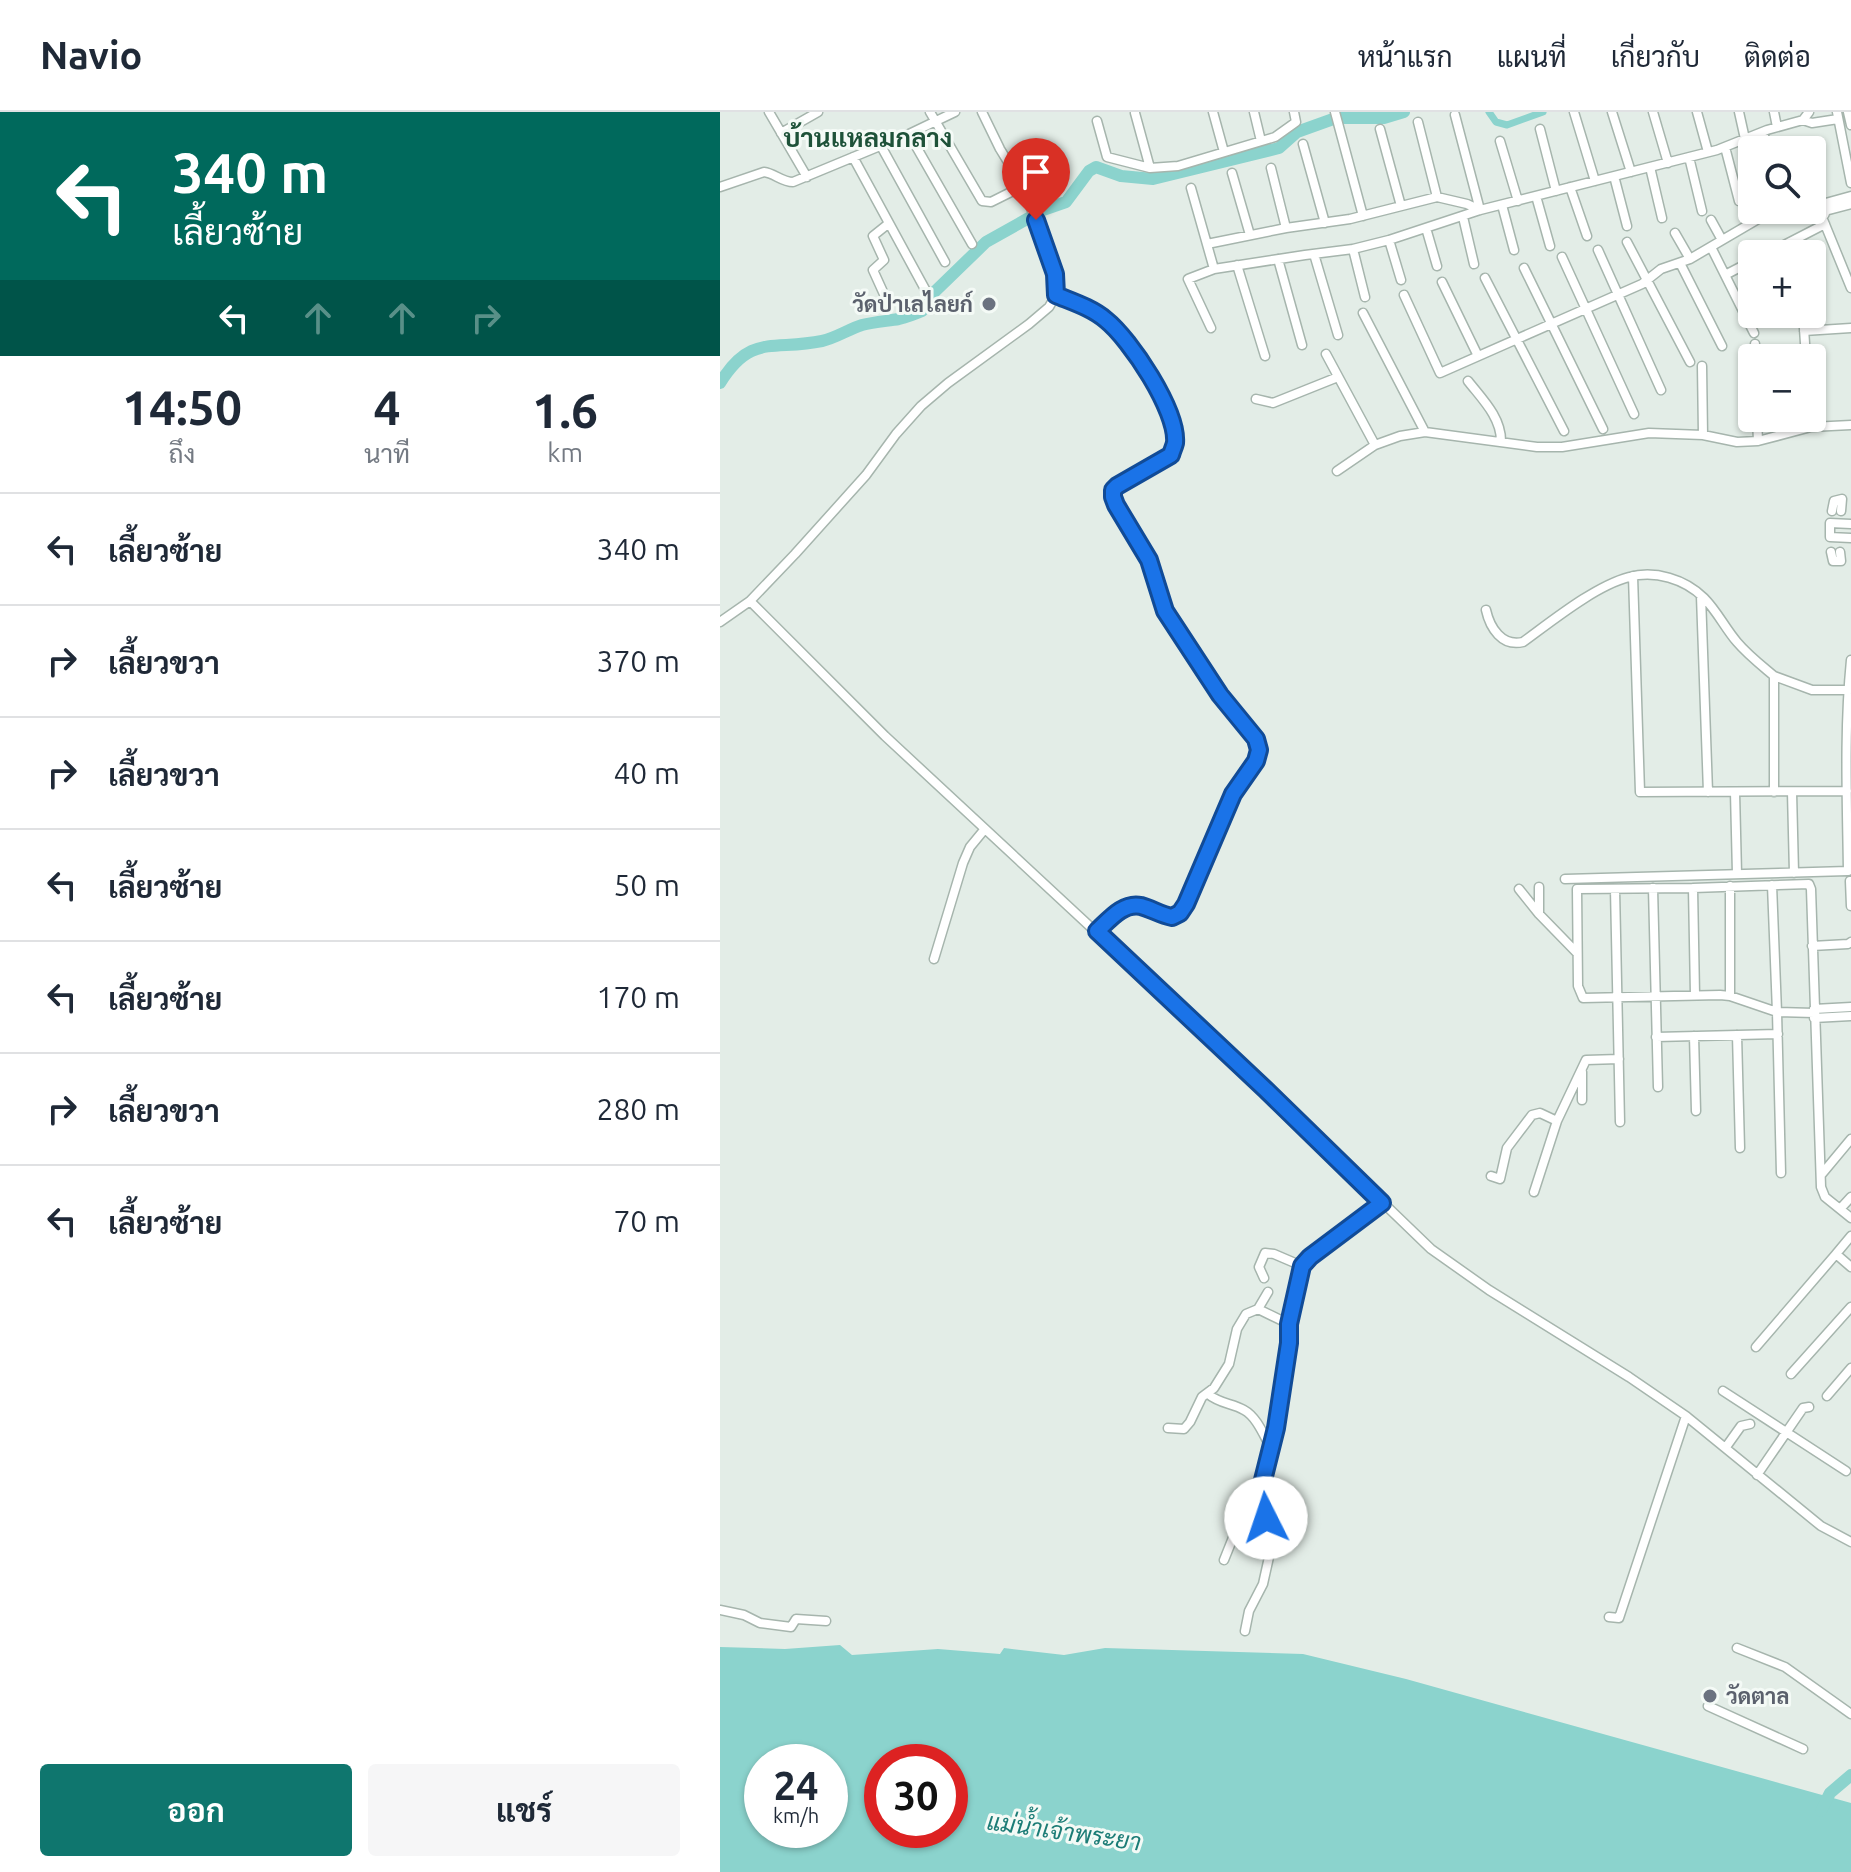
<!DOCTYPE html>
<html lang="th">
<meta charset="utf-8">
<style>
body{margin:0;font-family:Ubuntu,Sarabun,sans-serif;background:#f6f6f7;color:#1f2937;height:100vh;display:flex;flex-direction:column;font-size:30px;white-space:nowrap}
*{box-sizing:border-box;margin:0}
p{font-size:26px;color:#747a83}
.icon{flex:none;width:44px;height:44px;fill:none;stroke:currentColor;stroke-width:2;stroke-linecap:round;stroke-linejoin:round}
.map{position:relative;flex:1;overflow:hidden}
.details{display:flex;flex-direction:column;background:#fff;width:720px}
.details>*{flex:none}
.guide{background:#00695c;color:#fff;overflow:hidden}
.buttons{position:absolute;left:1018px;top:24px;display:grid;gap:16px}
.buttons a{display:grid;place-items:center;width:88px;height:88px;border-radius:8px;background:#fff;box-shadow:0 2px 6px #0004;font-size:40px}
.speed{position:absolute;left:24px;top:1632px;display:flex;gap:16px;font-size:40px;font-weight:700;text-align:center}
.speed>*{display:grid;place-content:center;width:104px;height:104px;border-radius:50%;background:#fff;box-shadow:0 2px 6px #0004;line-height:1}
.speed small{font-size:20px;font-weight:400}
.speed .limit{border:12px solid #d22;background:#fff;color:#111}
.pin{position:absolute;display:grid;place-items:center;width:68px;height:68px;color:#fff;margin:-82px -34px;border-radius:50% 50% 50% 0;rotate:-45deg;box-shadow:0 0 8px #0007}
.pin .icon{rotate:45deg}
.me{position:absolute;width:88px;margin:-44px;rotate:356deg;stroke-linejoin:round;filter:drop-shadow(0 0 6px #0008)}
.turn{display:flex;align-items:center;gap:28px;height:168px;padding:0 40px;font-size:36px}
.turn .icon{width:104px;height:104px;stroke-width:2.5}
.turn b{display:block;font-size:56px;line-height:68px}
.lanes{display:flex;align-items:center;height:76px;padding:0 40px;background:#0003;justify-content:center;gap:40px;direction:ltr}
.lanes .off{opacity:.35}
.eta{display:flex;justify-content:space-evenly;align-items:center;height:136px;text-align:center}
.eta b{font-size:48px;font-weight:700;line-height:56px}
.button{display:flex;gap:16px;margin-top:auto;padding:16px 40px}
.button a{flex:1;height:92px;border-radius:8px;background:#0f766e;color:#fff;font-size:32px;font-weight:700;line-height:92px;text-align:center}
.button a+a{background:#f6f6f7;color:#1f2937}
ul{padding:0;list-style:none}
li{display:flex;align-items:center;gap:24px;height:112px;padding:0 40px;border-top:2px solid #e0e1e3}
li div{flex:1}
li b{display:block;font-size:30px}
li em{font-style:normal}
header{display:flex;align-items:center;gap:48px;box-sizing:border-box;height:112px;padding:0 40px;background:#fff;border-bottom:2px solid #e0e1e3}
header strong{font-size:38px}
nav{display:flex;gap:44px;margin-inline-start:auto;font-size:28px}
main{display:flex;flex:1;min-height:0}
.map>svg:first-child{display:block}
</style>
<header>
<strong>Navio</strong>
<nav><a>หน้าแรก</a><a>แผนที่</a><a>เกี่ยวกับ</a><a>ติดต่อ</a></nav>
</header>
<main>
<section class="details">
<div class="guide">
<div class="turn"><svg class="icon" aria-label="left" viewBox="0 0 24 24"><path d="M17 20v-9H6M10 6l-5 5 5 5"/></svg><div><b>340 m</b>เลี้ยวซ้าย</div></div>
<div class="lanes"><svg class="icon" aria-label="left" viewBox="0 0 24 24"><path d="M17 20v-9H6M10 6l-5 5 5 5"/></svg><svg class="icon off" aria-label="ahead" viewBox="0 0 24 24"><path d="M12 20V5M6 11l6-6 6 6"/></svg><svg class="icon off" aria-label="ahead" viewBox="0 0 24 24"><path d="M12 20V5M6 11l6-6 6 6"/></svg><svg class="icon off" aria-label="right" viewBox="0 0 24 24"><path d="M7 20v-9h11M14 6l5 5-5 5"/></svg></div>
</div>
<div class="eta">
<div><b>14:50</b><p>ถึง</p></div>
<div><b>4</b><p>นาที</p></div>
<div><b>1.6</b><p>km</p></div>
</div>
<ul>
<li><svg class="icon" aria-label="left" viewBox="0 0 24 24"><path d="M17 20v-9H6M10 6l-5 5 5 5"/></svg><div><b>เลี้ยวซ้าย</b></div><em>340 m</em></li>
<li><svg class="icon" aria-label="right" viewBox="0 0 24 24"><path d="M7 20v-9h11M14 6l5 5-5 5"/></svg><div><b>เลี้ยวขวา</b></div><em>370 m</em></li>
<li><svg class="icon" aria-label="right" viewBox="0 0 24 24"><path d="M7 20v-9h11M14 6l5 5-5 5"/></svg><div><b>เลี้ยวขวา</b></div><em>40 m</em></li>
<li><svg class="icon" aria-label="left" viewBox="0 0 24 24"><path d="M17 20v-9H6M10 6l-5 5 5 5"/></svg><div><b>เลี้ยวซ้าย</b></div><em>50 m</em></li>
<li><svg class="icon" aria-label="left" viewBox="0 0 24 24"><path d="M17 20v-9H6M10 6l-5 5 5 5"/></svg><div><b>เลี้ยวซ้าย</b></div><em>170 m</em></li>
<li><svg class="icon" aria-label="right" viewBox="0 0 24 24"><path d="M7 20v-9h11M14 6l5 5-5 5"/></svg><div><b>เลี้ยวขวา</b></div><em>280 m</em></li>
<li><svg class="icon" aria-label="left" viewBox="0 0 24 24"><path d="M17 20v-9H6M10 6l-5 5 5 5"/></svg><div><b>เลี้ยวซ้าย</b></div><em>70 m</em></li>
</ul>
<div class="button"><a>ออก</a><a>แชร์</a></div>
</section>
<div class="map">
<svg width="1131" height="1760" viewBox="0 0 1131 1760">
<rect width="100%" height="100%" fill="#e3ede7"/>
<path fill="#8bd3cd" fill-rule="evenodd" d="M 120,1533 L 132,1543 L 218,1537 L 280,1542 L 284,1536 L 344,1543 L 385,1536 L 583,1542 L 686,1567 L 1131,1691 L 1131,1760 L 0,1760 L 0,1535 L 65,1537 ZM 42,1650 L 110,1650 L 110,1718 L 42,1718 ZM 162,1650 L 230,1650 L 230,1718 L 162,1718 Z"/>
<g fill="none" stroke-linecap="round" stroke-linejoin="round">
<path stroke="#8bd3cd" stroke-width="7" d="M 769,0 L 776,10 L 787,13 L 823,0"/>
<path stroke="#8bd3cd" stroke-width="12" d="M 0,271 C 31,221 53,239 102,229 C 116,226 129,217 142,213 C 154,210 167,209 179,207 C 187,205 195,202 202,199 L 201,193 L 266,130 L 323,98 L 346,90 L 369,59 L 376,55 L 401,64 L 433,67 L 559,36 L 577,20 L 616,6 L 664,6 L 684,0
M 1101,1699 L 1110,1681 L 1131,1663"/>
<g stroke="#a6b5ad" stroke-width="11">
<path id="street" d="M 49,0 L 87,65
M 210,0 L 262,89 L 271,90 L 301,75
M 493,0 L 504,40
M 534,0 L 541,29
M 615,0 L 643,104
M 854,0 L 875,69
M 892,0 L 911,60
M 933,0 L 948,51
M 977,0 L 988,40
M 1019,0 L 1025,27
M 1054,0 L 1057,15
M 1089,0 L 1083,8 L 1092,11 L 1118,7
M 1117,0 L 1131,71
M 1128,0 L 1131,13
M 415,1 L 430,56
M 735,3 L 760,98
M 377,9 L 387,45 L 430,56 L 458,54 L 555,25 L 576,10 L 574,0
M 698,10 L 717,85
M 660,17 L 681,94
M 820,17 L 836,79
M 1043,20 L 1048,38
M 61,21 L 98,0
M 189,22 L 252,132
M 780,29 L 798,89
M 583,32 L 605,111
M 161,34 L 225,150
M 1005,35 L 1019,89
M 133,45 L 206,179
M 969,45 L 982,99
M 930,55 L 942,106
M 551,56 L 566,116
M 512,61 L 530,123
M 894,64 L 907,114
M 0,75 L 44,60 C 54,61 62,70 73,70 L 189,22 L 235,0
M 850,75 L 867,124
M 471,76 L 494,157
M 816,84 L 830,134
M 1102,92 L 1131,84
M 782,93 L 794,138
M 1089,98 L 1092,104 C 1109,113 1111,85 1092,92
M 1105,99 L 1131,92
M 743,105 L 754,152
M 1102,105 L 1131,176
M 991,108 L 1002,128
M 168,112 L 153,124 L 164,148 L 153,158 L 168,191
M 706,116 L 717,154
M 955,121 L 970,147
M 669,128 L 681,168
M 907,130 L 970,250
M 1070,130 L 1077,142
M 487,132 L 566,116 L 630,107 L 717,85 L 747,92 L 760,98
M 991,135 L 1034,221
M 633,137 L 645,185
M 878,138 L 941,278
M 594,142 L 618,223
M 1047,142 L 1105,112
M 842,145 L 914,302
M 558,147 L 582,233
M 960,151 L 1002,234
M 517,153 L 545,244
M 804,156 L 883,317
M 1005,163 L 1032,149
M 765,166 L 844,319
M 722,170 L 758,244
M 336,183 C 353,190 372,196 386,208 C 410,227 458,299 455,331 C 454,335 452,339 451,343 L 397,374 L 393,378 L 393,385 L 396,393 L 429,448 L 445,499 L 500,583 L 536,627 L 539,638 L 536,649 L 513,682 L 466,792 L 460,801 L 452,805 C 442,802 432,797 421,794 C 403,790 389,808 377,819
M 684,183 L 720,261 L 922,172 L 941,157 L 970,147 L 1045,103 L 1077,98
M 643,201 L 705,320
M 1065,202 L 1068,209
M 1083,202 L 1086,246
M 491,216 L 468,167 L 494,157 L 585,143 L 633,137 L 669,128 L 760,98 L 997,38 L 1047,18 L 1083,8
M 1084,219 L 1131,216
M 1035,232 L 1035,246
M 606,242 L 655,333
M 982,254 L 983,323
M 748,269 C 762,287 781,305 781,329
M 536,287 L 553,291 L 618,265
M 1037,306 L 1038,329
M 617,359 L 655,333 L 680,324 L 705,320 L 817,335 L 842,335 L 929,321 L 983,323 L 1017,330 L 1038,329 L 1091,315 L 1131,313
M 1112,399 L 1114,389 L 1122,387 L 1121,399
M 1131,412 L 1110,411 L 1110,425 L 1131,426
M 1111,440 L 1113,449 L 1121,449 L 1120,440
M 913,464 L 920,680 L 1127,679
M 981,484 L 988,680
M 30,489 L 165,624 L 545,977 L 711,1137 L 769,1178 L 909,1265 L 966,1304 L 1101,1414 L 1131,1430
M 766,498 C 770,516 782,535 803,530 C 832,509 875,474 909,465 C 935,458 965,467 984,486 C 997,499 1005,516 1017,530 C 1028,543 1041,553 1054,564
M 0,510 L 30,489 L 75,442 L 146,363 L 176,322 L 201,294 L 228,271 L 309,212 L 329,195 L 336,183 L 335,162 L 316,108 L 299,68 L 280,37 L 262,0
M 1015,680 L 1017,762
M 1054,680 L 1054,564 L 1092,578 L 1128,578
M 1072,680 L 1074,761
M 845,767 L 1128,759 C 1127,689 1124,618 1131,548
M 1130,769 L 1131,794
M 819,775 L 819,801
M 933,776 L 938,975
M 973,776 L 857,777 L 858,874 L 863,886 L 1000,883 L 1010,884 L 1057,900 L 1052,773
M 799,777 L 819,802 L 857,841
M 895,777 L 900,1010
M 1092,834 L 1128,832 L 1131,830
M 214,847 L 243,751 L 250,735 L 264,718
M 975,883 L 973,776 L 1089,772 L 1091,777 L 1101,1075 L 1105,1085 L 1131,1106
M 1010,884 L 1010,774
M 1094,897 L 1131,895
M 1094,906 L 1131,904
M 1017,923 L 1020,1036
M 974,924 L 976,999
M 936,925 L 1058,922
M 862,988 L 862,960
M 1061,1061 L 1057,900 L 1094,901
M 1101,1063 L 1131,1027
M 771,1064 L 780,1067 L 787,1036 L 812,1003 L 820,1001 L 837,1009
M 814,1080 L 837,1009 L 866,948 L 899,947
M 1120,1097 L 1131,1085
M 1131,1124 L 1116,1142 L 1131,1155
M 544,1166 L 539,1155 L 545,1141 L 554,1142 L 582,1154
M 548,1180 L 538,1197 L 569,1212
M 1036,1235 L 1116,1142
M 1071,1262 L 1131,1195
M 1003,1279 L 1126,1359
M 488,1282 C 500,1292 512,1291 524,1298 C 537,1305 544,1324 551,1336
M 1107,1284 L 1131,1256
M 448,1316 L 464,1317 L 470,1310 L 482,1285 L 494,1276 L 509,1252 L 517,1217 L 526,1202 L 538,1197
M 1006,1335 L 1021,1314 L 1030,1312
M 1037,1363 L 1083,1296 L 1089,1295
M 504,1448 L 535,1371 L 543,1368
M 0,1498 L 24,1503 L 40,1511 L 71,1515 L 76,1507 L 106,1509
M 889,1505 L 899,1506 L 966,1304
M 525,1519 L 529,1499 L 543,1472 L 549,1445 L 550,1420 L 543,1391 L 543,1368 L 556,1316 L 569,1231 L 569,1212 L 582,1154 L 590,1145 L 662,1091
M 1017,1536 L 1065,1555 L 1131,1602
M 988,1594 L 1083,1637"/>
</g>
<use href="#street" stroke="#fff" stroke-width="8"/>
</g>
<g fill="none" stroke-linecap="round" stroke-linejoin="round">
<g stroke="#114b97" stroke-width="20">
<path id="route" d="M 316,108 L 335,162 L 336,183 C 353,190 372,196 386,208 C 410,227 458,299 455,331 C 454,335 452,339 451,343 L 397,374 L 393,378 L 393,385 L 396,393 L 429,448 L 445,499 L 500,583 L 536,627 L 539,638 L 536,649 L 513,682 L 466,792 L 460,801 L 452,805 C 441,803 432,797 421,794 C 403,790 389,808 377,819 L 545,977 L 662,1091 L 590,1145 L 582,1154 L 569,1212 L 569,1231 L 556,1316 L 543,1368 L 543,1391 L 546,1406"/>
</g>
<use href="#route" stroke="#1a73e8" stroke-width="14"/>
</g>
<g fill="#6b7280" stroke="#f4faf6" stroke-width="3">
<circle cx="269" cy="192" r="8"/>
<circle cx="990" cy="1584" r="8"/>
</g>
<g text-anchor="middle" stroke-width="6" stroke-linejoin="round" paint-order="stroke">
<g font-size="22" font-weight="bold" fill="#5b616d" stroke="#f4faf6" text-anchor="end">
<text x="253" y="200">วัดป่าเลไลยก์</text>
<text x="1006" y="1592" text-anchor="start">วัดตาล</text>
</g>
<g font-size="24" font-style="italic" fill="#1c7c76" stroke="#f4faf6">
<text transform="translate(344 1720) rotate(8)" y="8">แม่น้ำเจ้าพระยา</text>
</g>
<g font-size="26" font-weight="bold" fill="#1e5239" stroke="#f4faf6">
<text x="148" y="35">บ้านแหลมกลาง</text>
</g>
</g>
</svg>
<div class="buttons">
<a><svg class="icon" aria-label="search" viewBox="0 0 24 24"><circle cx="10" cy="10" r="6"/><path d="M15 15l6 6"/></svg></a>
<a>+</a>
<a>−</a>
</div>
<div class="speed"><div>24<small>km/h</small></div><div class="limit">30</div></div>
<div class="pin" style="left:316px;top:108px;background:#d93025"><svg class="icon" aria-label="arrive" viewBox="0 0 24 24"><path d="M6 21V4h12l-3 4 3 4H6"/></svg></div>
<svg class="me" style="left:546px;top:1406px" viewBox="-20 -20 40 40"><circle r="19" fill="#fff"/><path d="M0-13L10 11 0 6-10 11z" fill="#1a73e8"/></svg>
</div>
</main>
